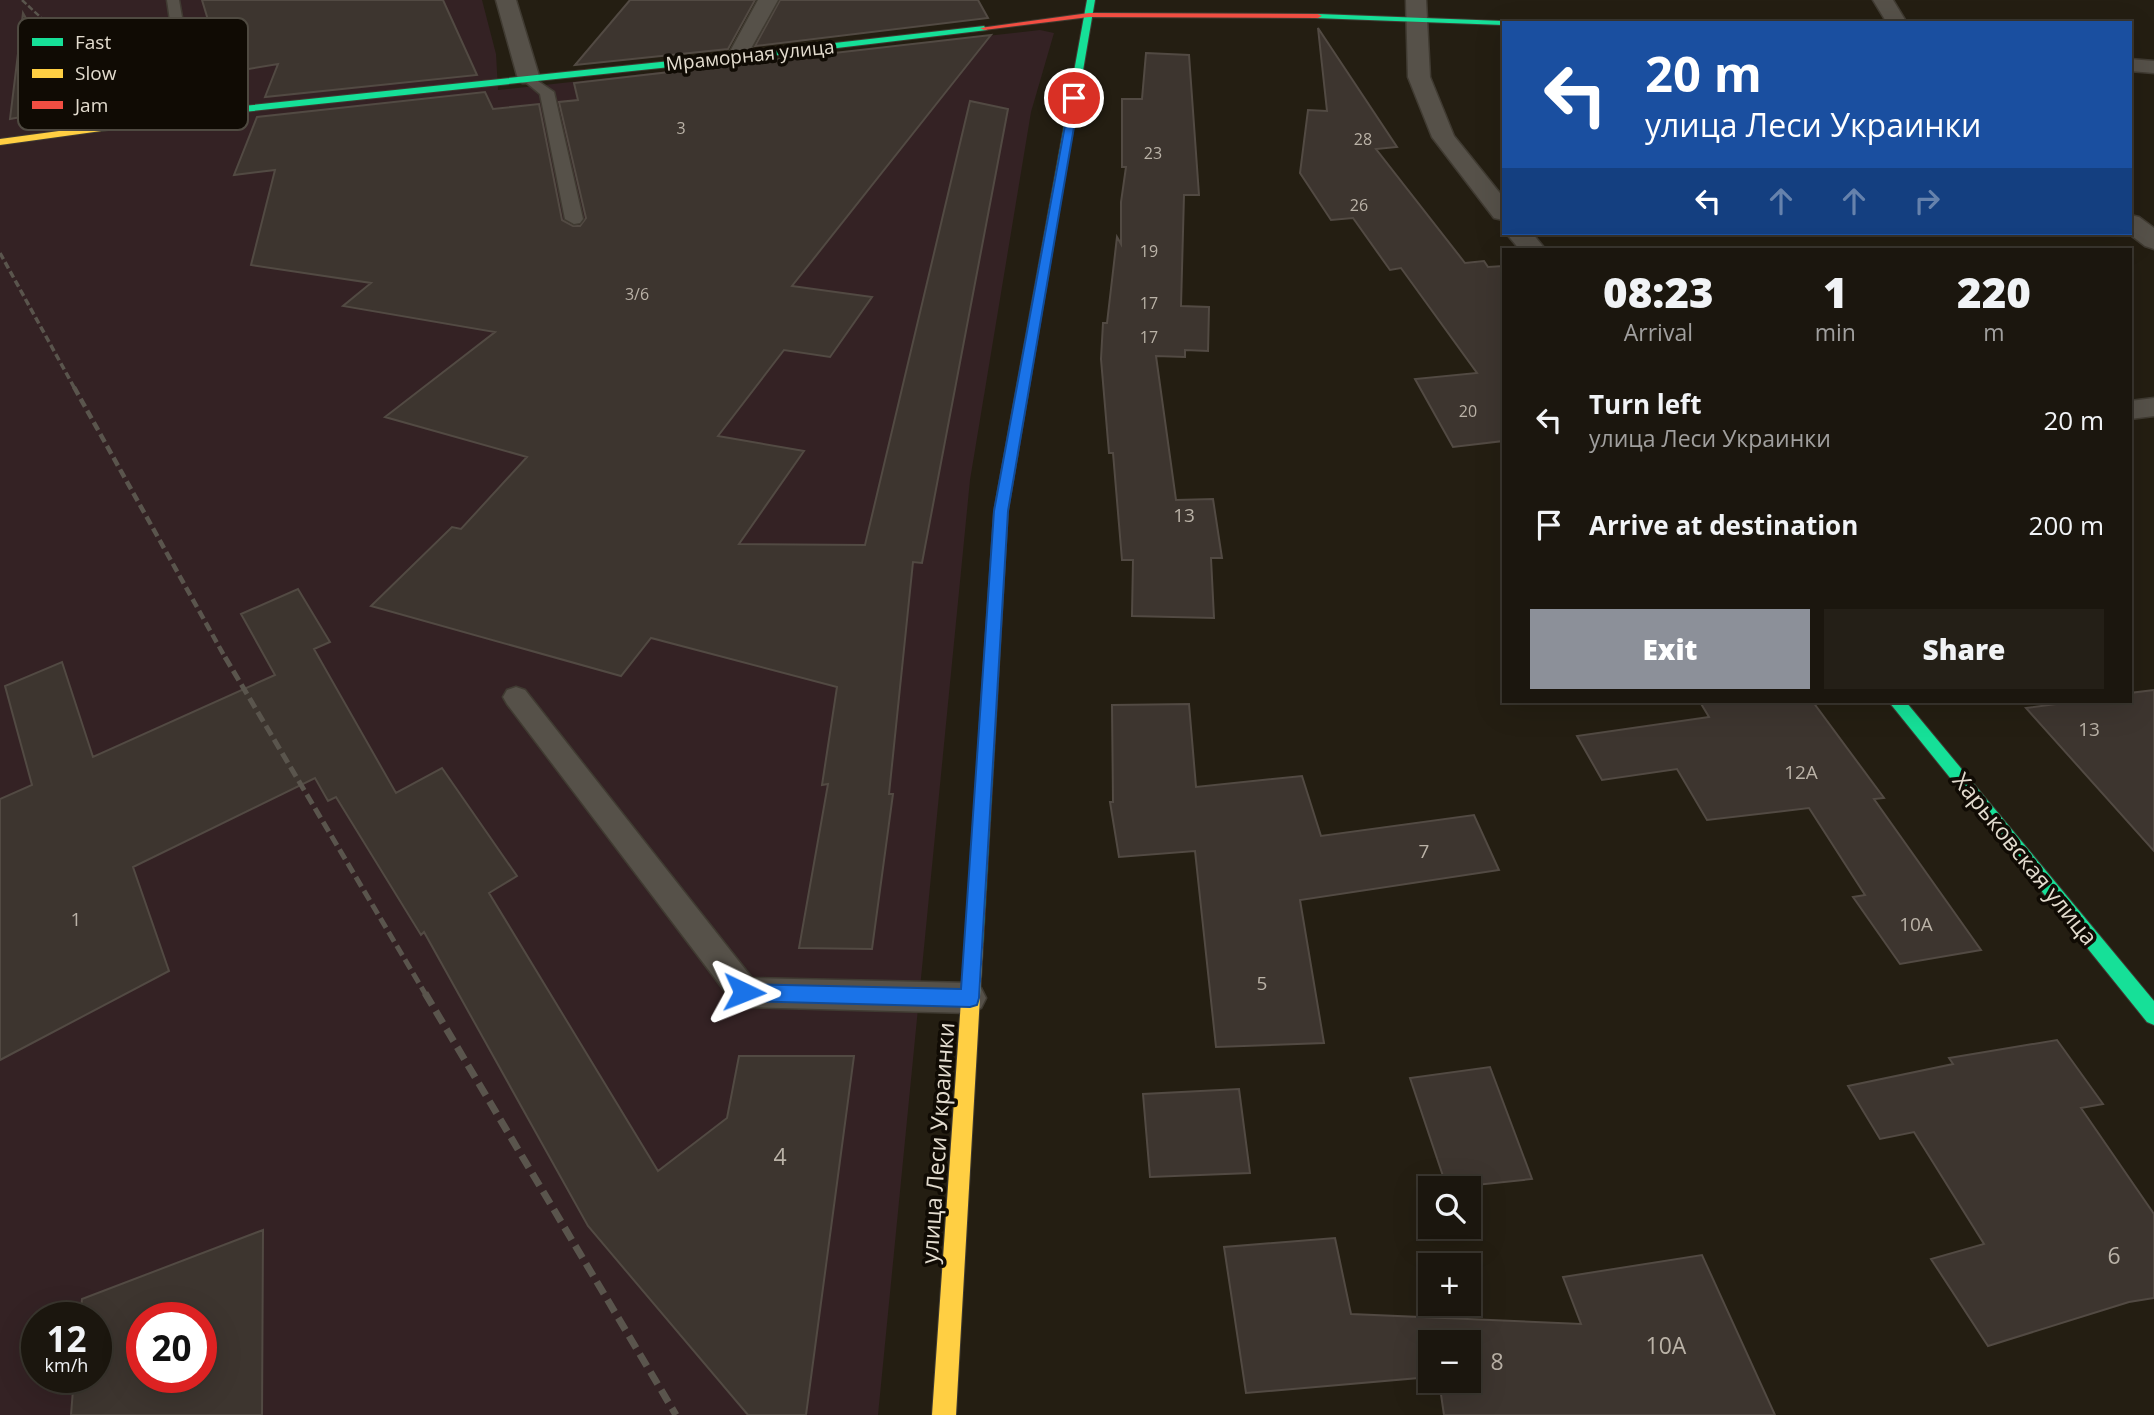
<!DOCTYPE html>
<meta charset="utf-8">
<style>
body{margin:0;font-family:"Open Sans",sans-serif;background:#241f17;color:#f1f3f6;height:100vh;display:flex;flex-direction:column;font-size:26px;white-space:nowrap}
*{box-sizing:border-box;margin:0}
p{font-size:23px;color:#a09f9e}
.icon{flex:none;width:38px;height:38px;fill:none;stroke:currentColor;stroke-width:2;stroke-linecap:round;stroke-linejoin:round}
.map{position:relative;flex:1;overflow:hidden}
.drawer{position:absolute;left:1502px;top:248px;width:630px;height:455px;display:flex;flex-direction:column;background:#1b160e;border-radius:0px;box-shadow:0 7px 28px #0002,0 0 0 2px #39352e}
.drawer>*{flex:none}
.banner{position:absolute;left:1502px;top:21px;width:630px;height:214px;border-radius:0px;box-shadow:0 7px 28px #0002,0 0 0 2px #39352e;background:#1a4fa0;color:#fff;overflow:hidden}
.tools{position:absolute;left:1418px;top:1176px;display:grid;gap:14px}
.tools a{display:grid;place-items:center;width:63px;height:63px;border-radius:0px;background:#1b160e;box-shadow:0 7px 28px #0002,0 0 0 2px #39352e;font-size:35px}
.speed{position:absolute;left:21px;top:1302px;display:flex;gap:14px;font-size:35px;font-weight:700;text-align:center}
.speed>*{display:grid;place-content:center;width:91px;height:91px;border-radius:50%;background:#1b160e;box-shadow:0 7px 28px #0002,0 0 0 2px #39352e;line-height:1}
.speed small{font-size:18px;font-weight:400}
.speed .limit{border:10px solid #d22;background:#fff;color:#111}
.pin{position:absolute;display:grid;place-items:center;width:60px;height:60px;color:#fff;margin:-30px;border:4px solid #fff;border-radius:50%;box-shadow:0 2px 7px #0007}
.me{position:absolute;width:77px;margin:-38px;rotate:92deg;stroke-linejoin:round;filter:drop-shadow(0 0 5px #0008)}
.turn{display:flex;align-items:center;gap:24px;height:147px;padding:0 28px;font-size:32px}
.turn .icon{width:91px;height:91px;stroke-width:2.5}
.turn b{display:block;font-size:49px;line-height:60px}
.lanes{display:flex;align-items:center;height:66px;padding:0 28px;background:#0003;justify-content:center;gap:35px;direction:ltr}
.lanes .off{opacity:.35}
.eta{display:flex;justify-content:space-evenly;align-items:center;height:119px;text-align:center}
.eta b{font-size:42px;font-weight:800;line-height:49px}
.button{display:flex;gap:14px;margin-top:auto;padding:14px 28px}
.button a{flex:1;height:80px;border-radius:0px;background:#8c9099;color:#fff;font-size:28px;font-weight:800;line-height:80px;text-align:center}
.button a+a{background:#241f17;color:#f1f3f6}
ul{padding:0;list-style:none}
li{display:flex;align-items:center;gap:21px;height:105px;padding:0 28px}
li div{flex:1}
li b{display:block;font-size:26px}
li em{font-style:normal}
.map>svg:first-child{display:block}
</style>
<div class="map">
<svg width="2154" height="1415" viewBox="0 0 2154 1415">
<rect width="100%" height="100%" fill="#241e12"/>
<path fill="#342224" fill-rule="evenodd" d="M 0,0 L 482,0 L 496,54 L 498,90 L 1040,30 L 1054,33 L 1031,112 L 970,480 L 878,1415 L 0,1415 ZM 37,1318 L 96,1318 L 96,1377 L 37,1377 ZM 142,1318 L 201,1318 L 201,1377 L 142,1377 Z"/>
<path fill="#3d352f" stroke="#524a43" stroke-width="2" fill-rule="evenodd" d="M 202,0 L 443,0 L 477,75 L 265,97 L 278,64 L 224,73 Z
M 630,0 L 755,0 L 728,49 L 575,65 Z
M 780,0 L 978,0 L 988,18 L 755,46 Z
M 23,13 L 76,107 L 10,119 Z
M 1318,28 L 1397,147 L 1376,149 L 1465,263 L 1484,261 L 1488,267 L 1503,266 L 1503,441 L 1453,447 L 1415,379 L 1477,373 L 1401,268 L 1390,270 L 1353,218 L 1331,220 L 1300,173 L 1308,110 L 1327,111 Z
M 991,35 L 792,286 L 872,297 L 830,357 L 784,350 L 718,436 L 804,451 L 739,544 L 865,545 L 970,101 L 1008,109 L 922,563 L 913,562 L 889,794 L 893,794 L 872,949 L 799,948 L 828,784 L 822,785 L 837,687 L 651,638 L 621,676 L 371,606 L 452,527 L 461,529 L 527,457 L 385,417 L 495,332 L 343,306 L 371,283 L 251,265 L 275,170 L 234,175 L 257,117 L 485,92 L 493,109 L 539,104 L 562,220 L 573,226 L 580,226 L 586,218 L 559,102 L 578,100 L 574,83 Z
M 1146,53 L 1189,55 L 1199,195 L 1184,195 L 1181,306 L 1209,307 L 1208,351 L 1185,350 L 1185,357 L 1156,356 L 1176,500 L 1213,499 L 1222,558 L 1211,558 L 1214,618 L 1132,616 L 1133,560 L 1122,560 L 1113,453 L 1109,453 L 1101,359 L 1103,323 L 1107,323 L 1117,237 L 1121,244 L 1121,202 L 1126,167 L 1122,167 L 1122,99 L 1142,99 Z
M 298,589 L 330,642 L 314,649 L 396,793 L 442,768 L 517,876 L 489,893 L 658,1171 L 727,1118 L 739,1056 L 854,1056 L 806,1415 L 748,1415 L 588,1226 L 424,932 L 421,935 L 336,797 L 328,801 L 315,778 L 133,867 L 169,971 L 0,1060 L 0,799 L 32,785 L 5,686 L 62,662 L 93,757 L 275,675 L 241,614 Z
M 2154,690 L 2154,851 L 2026,708 L 2071,702 L 2130,702 L 2130,693 Z
M 1700,702 L 1813,702 L 1884,798 L 1874,799 L 1981,950 L 1900,964 L 1853,897 L 1865,895 L 1809,808 L 1707,820 L 1677,769 L 1602,780 L 1577,736 L 1709,717 Z
M 1189,704 L 1196,787 L 1302,776 L 1321,836 L 1474,815 L 1499,870 L 1300,900 L 1324,1043 L 1216,1047 L 1195,851 L 1119,857 L 1110,802 L 1113,802 L 1112,705 Z
M 2057,1040 L 2103,1104 L 2081,1108 L 2154,1214 L 2154,1298 L 2129,1302 L 1988,1346 L 1931,1259 L 1984,1244 L 1914,1132 L 1880,1139 L 1848,1086 L 1953,1064 L 1949,1058 Z
M 1490,1067 L 1532,1179 L 1447,1188 L 1410,1078 Z
M 1239,1089 L 1250,1173 L 1150,1177 L 1143,1094 Z
M 263,1230 L 262,1415 L 71,1415 L 74,1377 L 96,1377 L 96,1318 L 80,1318 L 82,1299 ZM 142,1318 L 201,1318 L 201,1377 L 142,1377 Z
M 1335,1238 L 1351,1314 L 1581,1324 L 1563,1277 L 1702,1255 L 1775,1415 L 1444,1415 L 1439,1381 L 1468,1381 L 1468,1342 L 1430,1342 L 1430,1377 L 1246,1393 L 1224,1247 Z"/>
<g fill="none" stroke-linecap="round" stroke-linejoin="round">
<g stroke="#403b32" stroke-width="3">
<path id="lane" d="M 167,0 L 179,0 L 192,75 L 190,78 L 180,78 L 178,75 Z
M 529,75 L 554,92 L 583,219 L 580,223 L 574,224 L 565,219 L 540,94 L 522,79 Z
M 516,687 L 525,690 L 752,978 L 970,983 L 981,988 L 986,998 L 981,1008 L 970,1013 L 744,1007 L 733,1002 L 507,704 L 503,697 L 507,690 Z"/>
</g>
<g stroke="#403b32" stroke-width="3">
<path id="street" d="M 496,0 L 516,0 L 540,79 L 536,83 L 522,83 L 518,79 Z
M 758,0 L 778,0 L 744,61 L 730,61 L 727,57 Z
M 1406,0 L 1426,0 L 1430,77 L 1454,136 L 1503,197 L 1503,220 L 1494,218 L 1432,137 L 1408,77 Z
M 1873,0 L 1893,0 L 1907,23 L 1887,23 Z
M 2130,59 L 2154,61 L 2154,73 L 2130,71 Z
M 2130,215 L 2139,217 L 2154,228 L 2154,249 L 2145,246 L 2128,233 Z
M 1506,233 L 1532,233 L 1546,250 L 1520,250 Z
M 2154,398 L 2154,416 L 2130,419 L 2130,401 Z"/>
</g>
<g stroke="#403b32" stroke-width="2">
<path id="fast" d="M 1087,0 L 1095,0 L 1008,511 L 983,944 L 981,950 L 974,952 L 967,950 L 965,944 L 994,511 Z
M 1318,14 L 1503,21 L 1507,23 L 1503,23 L 1503,25 L 1315,18 Z
M 984,26 L 987,30 L 737,60 L 243,112 L 238,109 L 243,106 L 737,54 Z
M 1889,702 L 1906,702 L 2154,1001 L 2154,1025 L 2147,1022 Z"/>
</g>
<g stroke="#403b32" stroke-width="2">
<path id="slow" d="M 243,106 L 246,107 L 246,111 L 0,145 L 0,139 Z
M 974,936 L 981,938 L 983,944 L 956,1415 L 932,1415 L 965,944 L 967,938 Z"/>
</g>
<g stroke="#403b32" stroke-width="2">
<path id="jam" d="M 1089,13 L 1318,14 L 1322,16 L 1318,18 L 1089,17 L 984,30 L 980,28 Z"/>
</g>
<use href="#lane" fill="#565149" fill-rule="evenodd"/>
<use href="#street" fill="#565149" fill-rule="evenodd"/>
<use href="#fast" fill="#16e098" fill-rule="evenodd"/>
<use href="#slow" fill="#ffcf43" fill-rule="evenodd"/>
<use href="#jam" fill="#f24e42" fill-rule="evenodd"/>
<path stroke="#5a554d" stroke-width="2.5" stroke-dasharray="6 2.5" stroke-linecap="butt" d="M 22,0 L 64,39"/>
<path stroke="#5a554d" stroke-width="3.5" stroke-dasharray="7 3.5" stroke-linecap="butt" d="M 0,253 L 75,389"/>
<path stroke="#5a554d" stroke-width="4.5" stroke-dasharray="9 4.5" stroke-linecap="butt" d="M 74,387 L 226,659"/>
<path stroke="#5a554d" stroke-width="5" stroke-dasharray="11 5" stroke-linecap="butt" d="M 225,657 L 426,995"/>
<path stroke="#5a554d" stroke-width="7" stroke-dasharray="14 7" stroke-linecap="butt" d="M 425,993 L 676,1415"/>
</g>
<path fill="#1a73e8" stroke="#114b97" stroke-width="2" d="M 1074,95 L 1079,98 L 1008,511 L 979,998 L 977,1005 L 970,1007 L 744,1001 L 737,999 L 735,992 L 737,986 L 744,984 L 961,989 L 994,511 L 1070,98 Z"/>
<g text-anchor="middle" stroke-width="7" stroke-linejoin="round" paint-order="stroke">
<g font-size="16" fill="#bab2a7">
<text x="681" y="134">3</text>
<text x="1363" y="145">28</text>
<text x="1153" y="159">23</text>
<text x="1359" y="211">26</text>
<text x="1149" y="257">19</text>
<text x="637" y="300">3/6</text>
<text x="1149" y="309">17</text>
<text x="1149" y="343">17</text>
<text x="1468" y="417">20</text>
</g>
<g font-size="19" fill="#e3dccf" stroke="#100b04">
<text transform="translate(750 55) rotate(-6)" y="7">Мраморная улица</text>
</g>
<g font-size="19" fill="#bab2a7">
<text x="1184" y="522">13</text>
<text x="2089" y="736">13</text>
<text x="1801" y="779">12А</text>
<text x="1424" y="858">7</text>
<text x="76" y="926">1</text>
<text x="1916" y="931">10А</text>
<text x="1262" y="990">5</text>
</g>
<g font-size="23" fill="#e3dccf" stroke="#100b04">
<text transform="translate(2025 859) rotate(51)" y="8">Харьковская улица</text>
<text transform="translate(938 1143) rotate(-86)" y="8">улица Леси Украинки</text>
</g>
<g font-size="23" fill="#bab2a7">
<text x="780" y="1165">4</text>
<text x="2114" y="1264">6</text>
<text x="1666" y="1354">10А</text>
<text x="1497" y="1370">8</text>
</g>
</g>
<rect x="18" y="18" width="230" height="112" rx="10" fill="#100b04" stroke="#4f4a41" stroke-width="2"/>
<rect x="32" y="38" width="31" height="8" fill="#16e098"/>
<rect x="32" y="69" width="31" height="9" fill="#ffcf43"/>
<rect x="32" y="101" width="31" height="8" fill="#f24e42"/>
<g font-size="19" fill="#e3dccf">
<text x="75" y="49">Fast</text>
<text x="75" y="80">Slow</text>
<text x="75" y="112">Jam</text>
</g>
</svg>
<div class="tools">
<a><svg class="icon" aria-label="search" viewBox="0 0 24 24"><circle cx="10" cy="10" r="6"/><path d="M15 15l6 6"/></svg></a>
<a>+</a>
<a>−</a>
</div>
<div class="speed"><div>12<small>km/h</small></div><div class="limit">20</div></div>
<div class="pin" style="left:1074px;top:98px;background:#d93025"><svg class="icon" aria-label="arrive" viewBox="0 0 24 24"><path d="M6 21V4h12l-3 4 3 4H6"/></svg></div>
<svg class="me" style="left:744px;top:992px" viewBox="-20 -20 40 40"><path d="M0-17L14 15 0 8-14 15z" fill="#1a73e8" stroke="#fff" stroke-width="4"/></svg>
<div class="banner">
<div class="turn"><svg class="icon" aria-label="left" viewBox="0 0 24 24"><path d="M17 20v-9H6M10 6l-5 5 5 5"/></svg><div><b>20 m</b>улица Леси Украинки</div></div>
<div class="lanes"><svg class="icon" aria-label="left" viewBox="0 0 24 24"><path d="M17 20v-9H6M10 6l-5 5 5 5"/></svg><svg class="icon off" aria-label="ahead" viewBox="0 0 24 24"><path d="M12 20V5M6 11l6-6 6 6"/></svg><svg class="icon off" aria-label="ahead" viewBox="0 0 24 24"><path d="M12 20V5M6 11l6-6 6 6"/></svg><svg class="icon off" aria-label="right" viewBox="0 0 24 24"><path d="M7 20v-9h11M14 6l5 5-5 5"/></svg></div>
</div>
<section class="drawer">
<div class="eta">
<div><b>08:23</b><p>Arrival</p></div>
<div><b>1</b><p>min</p></div>
<div><b>220</b><p>m</p></div>
</div>
<ul>
<li><svg class="icon" aria-label="left" viewBox="0 0 24 24"><path d="M17 20v-9H6M10 6l-5 5 5 5"/></svg><div><b>Turn left</b><p>улица Леси Украинки</p></div><em>20 m</em></li>
<li><svg class="icon" aria-label="arrive" viewBox="0 0 24 24"><path d="M6 21V4h12l-3 4 3 4H6"/></svg><div><b>Arrive at destination</b></div><em>200 m</em></li>
</ul>
<div class="button"><a>Exit</a><a>Share</a></div>
</section>
</div>
